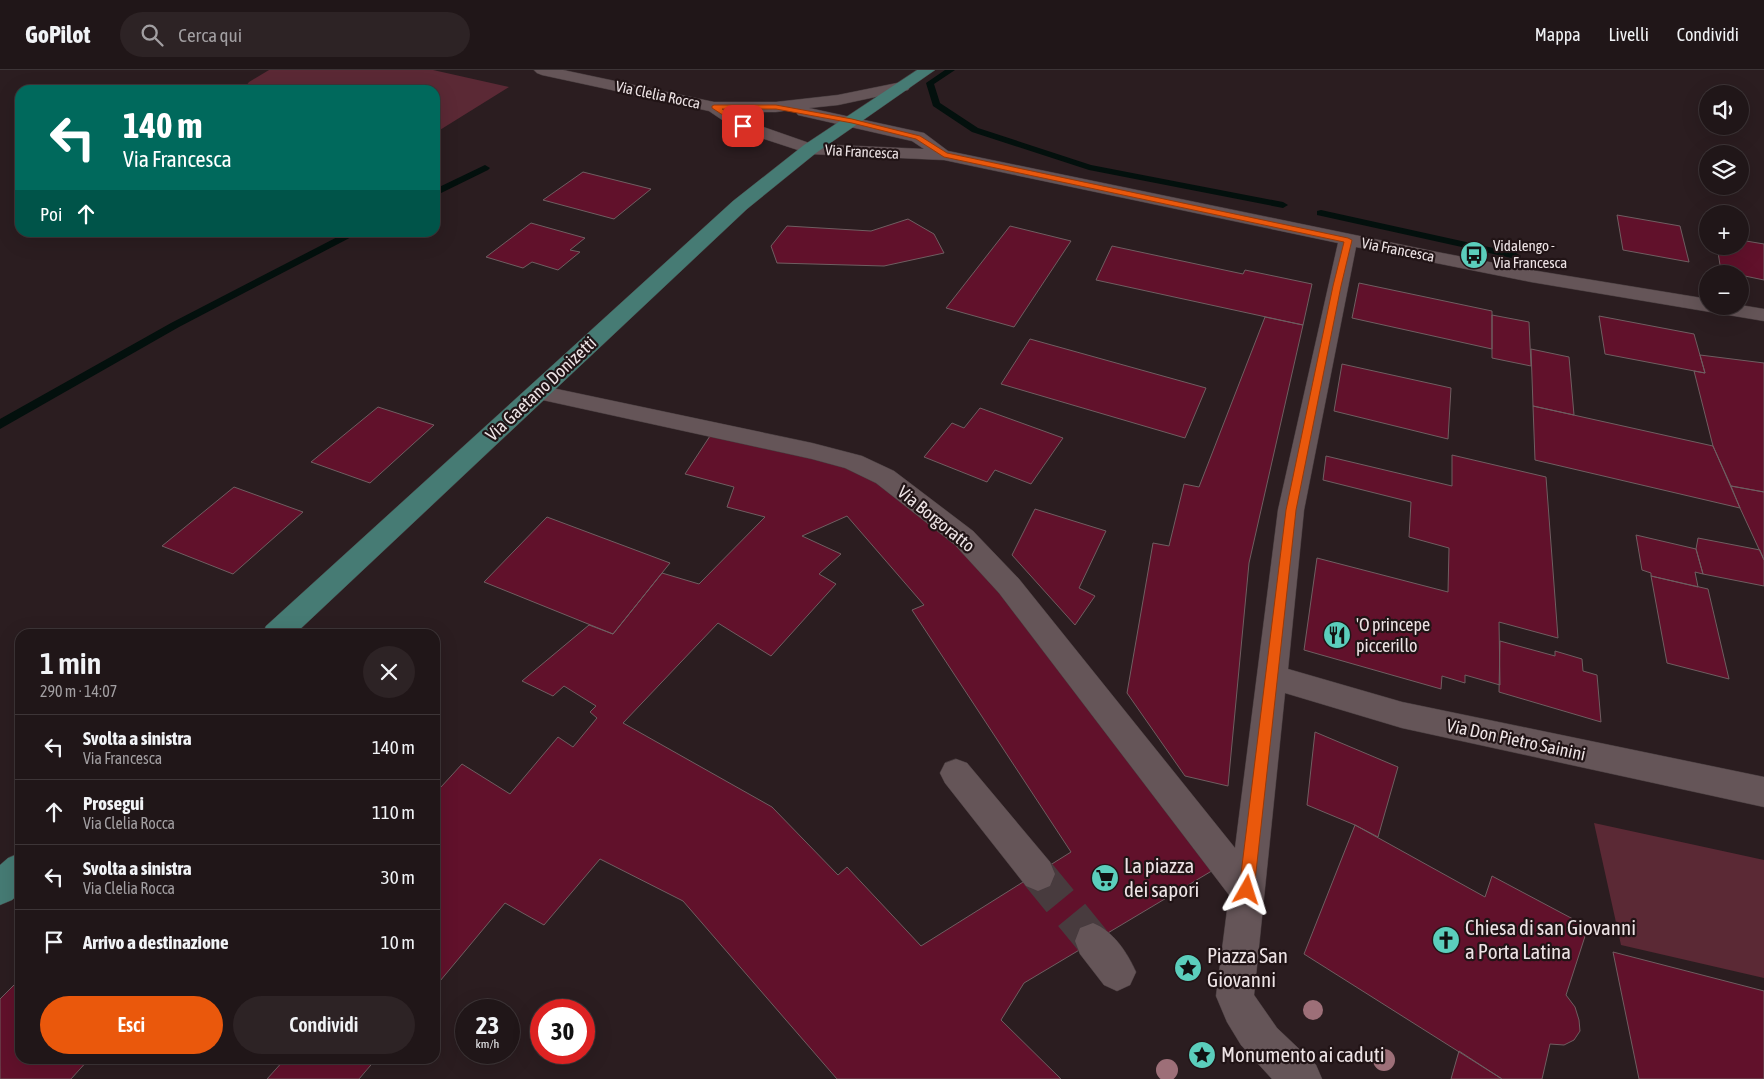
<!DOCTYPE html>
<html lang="it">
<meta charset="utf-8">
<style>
body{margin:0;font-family:"Asap Condensed",sans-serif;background:#2d2325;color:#f1f3f6;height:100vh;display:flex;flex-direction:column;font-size:19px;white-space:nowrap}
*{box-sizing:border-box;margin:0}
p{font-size:16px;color:#a29fa2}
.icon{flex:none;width:28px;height:28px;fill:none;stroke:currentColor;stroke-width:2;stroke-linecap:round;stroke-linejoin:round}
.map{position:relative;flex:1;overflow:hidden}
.side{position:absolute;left:15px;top:559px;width:425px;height:435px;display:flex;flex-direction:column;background:#201618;border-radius:15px;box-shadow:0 5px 20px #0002,0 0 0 1px #3d3537}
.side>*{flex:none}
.top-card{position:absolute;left:15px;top:15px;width:425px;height:152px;border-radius:15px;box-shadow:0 5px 20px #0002,0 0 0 1px #3d3537;background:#00695c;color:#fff;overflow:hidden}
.fabs{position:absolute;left:1699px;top:15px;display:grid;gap:10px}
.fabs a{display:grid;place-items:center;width:50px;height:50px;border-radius:50%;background:#201618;box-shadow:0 5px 20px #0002,0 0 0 1px #3d3537;font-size:25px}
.speed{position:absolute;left:455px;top:929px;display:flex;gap:10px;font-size:25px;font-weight:700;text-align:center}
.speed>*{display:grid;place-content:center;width:65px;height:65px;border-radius:50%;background:#201618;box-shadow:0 5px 20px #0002,0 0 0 1px #3d3537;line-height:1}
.speed small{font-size:12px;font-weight:400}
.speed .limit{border:8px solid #d22;background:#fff;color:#111}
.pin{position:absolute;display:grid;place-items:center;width:42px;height:42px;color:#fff;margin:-21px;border-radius:10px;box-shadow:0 2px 8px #0006}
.me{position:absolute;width:55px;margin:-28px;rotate:6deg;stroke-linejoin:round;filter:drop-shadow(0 0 4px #0008)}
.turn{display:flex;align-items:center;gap:18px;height:105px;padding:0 25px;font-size:22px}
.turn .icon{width:65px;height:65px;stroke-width:2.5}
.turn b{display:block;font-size:35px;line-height:42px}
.then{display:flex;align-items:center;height:48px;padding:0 25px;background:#0003;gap:10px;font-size:19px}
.round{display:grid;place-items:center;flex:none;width:52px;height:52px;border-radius:26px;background:#2d2325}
.head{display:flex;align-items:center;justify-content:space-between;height:85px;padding:0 25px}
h1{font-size:30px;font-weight:600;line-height:38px}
.primary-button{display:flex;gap:10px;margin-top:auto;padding:10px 25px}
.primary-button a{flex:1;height:58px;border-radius:30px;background:#ea580c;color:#fff;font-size:20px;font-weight:600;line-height:58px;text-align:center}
.primary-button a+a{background:#2d2325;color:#f1f3f6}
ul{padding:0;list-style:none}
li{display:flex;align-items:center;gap:15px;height:65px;padding:0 25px;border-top:1px solid #3d3537}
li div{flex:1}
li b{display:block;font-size:19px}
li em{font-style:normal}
header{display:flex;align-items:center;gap:30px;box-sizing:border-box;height:70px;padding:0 25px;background:#201618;border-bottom:1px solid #3d3537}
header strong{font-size:24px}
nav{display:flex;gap:28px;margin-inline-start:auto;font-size:18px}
.search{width:350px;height:45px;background:#2d2325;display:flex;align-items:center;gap:12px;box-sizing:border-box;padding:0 18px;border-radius:28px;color:#a29fa2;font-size:19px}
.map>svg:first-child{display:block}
</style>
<header>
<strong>GoPilot</strong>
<div class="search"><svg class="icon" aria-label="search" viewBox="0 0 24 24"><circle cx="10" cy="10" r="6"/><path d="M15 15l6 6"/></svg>Cerca qui</div>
<nav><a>Mappa</a><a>Livelli</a><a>Condividi</a></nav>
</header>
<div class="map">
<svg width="1764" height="1009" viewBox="0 0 1764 1009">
<rect width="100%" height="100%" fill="#2b1d20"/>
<path fill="#5b2935" d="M 269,0 L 433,0 L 509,17 L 435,63 L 435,20 L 243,20 L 249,12 Z
M 1594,753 L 1764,790 L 1764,908 L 1621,875 Z"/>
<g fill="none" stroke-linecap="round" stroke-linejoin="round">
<path fill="#03100d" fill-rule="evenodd" d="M 945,0 L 955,0 L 934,14 L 940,33 L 978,58 L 1091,95 L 1283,132 L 1288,135 L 1283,138 L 1089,100 L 972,62 L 933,36 L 926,13 Z
M 485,95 L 490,98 L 488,100 L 435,126 L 435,119 Z
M 1321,140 L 1516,183 L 1521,186 L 1516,189 L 1317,145 L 1317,141 Z
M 347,162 L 361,162 L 179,257 L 0,359 L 0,349 L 171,253 Z"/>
</g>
<path fill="#61112b" stroke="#6f5e61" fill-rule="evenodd" d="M 583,102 L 651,119 L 614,149 L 543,130 Z
M 1617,145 L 1680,156 L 1689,192 L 1623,180 Z
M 908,149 L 934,164 L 944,183 L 884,196 L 777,193 L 771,176 L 787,156 L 871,161 Z
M 531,153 L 585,168 L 570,180 L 580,182 L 558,200 L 532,192 L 523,198 L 486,187 Z
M 1010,156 L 1071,171 L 1014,257 L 946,238 Z
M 1740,170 L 1764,174 L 1764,210 L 1721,201 L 1717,176 L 1740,176 Z
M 1112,176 L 1243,204 L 1245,200 L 1312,214 L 1303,255 L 1096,210 Z
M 1359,213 L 1492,241 L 1492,279 L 1352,248 Z
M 1492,245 L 1529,252 L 1531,296 L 1492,288 Z
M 1599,246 L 1694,264 L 1705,303 L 1605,284 Z
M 1265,247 L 1303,255 L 1249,493 L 1228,716 L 1185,706 L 1127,623 L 1153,473 L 1169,476 L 1184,414 L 1199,417 Z
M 1030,269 L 1206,318 L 1185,368 L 1001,314 Z
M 1531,279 L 1569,287 L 1574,345 L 1533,336 Z
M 1700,285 L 1764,293 L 1764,422 L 1731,416 L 1713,376 L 1694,301 L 1705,303 Z
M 1342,294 L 1451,318 L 1448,369 L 1334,341 Z
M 1533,336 L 1713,376 L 1740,438 L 1535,390 Z
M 378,337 L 434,355 L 370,413 L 311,392 Z
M 980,338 L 1063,368 L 1031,414 L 995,400 L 987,412 L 924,387 L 952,353 L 964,358 Z
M 710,366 L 853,395 L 902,422 L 1023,538 L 1215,799 L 1024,913 L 1001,950 L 1061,1009 L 837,1009 L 683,831 L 600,789 L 544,855 L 505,833 L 435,917 L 435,715 L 441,717 L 462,694 L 510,724 L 558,667 L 573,677 L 597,648 L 590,642 L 596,636 L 564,616 L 553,626 L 522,611 L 589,555 L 613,564 L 662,503 L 699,514 L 765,447 L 727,437 L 734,417 L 685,404 ZM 847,446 L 924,535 L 912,540 L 1071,782 L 921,876 L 847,797 L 838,805 L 772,737 L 623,653 L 718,553 L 771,586 L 836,514 L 819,504 L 841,484 L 802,466 Z
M 1452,385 L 1546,407 L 1558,568 L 1499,552 L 1500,615 L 1465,605 L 1465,613 L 1442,606 L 1441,619 L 1304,580 L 1317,488 L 1448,522 L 1449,478 L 1409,467 L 1411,432 L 1323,410 L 1326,386 L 1452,416 Z
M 1731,416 L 1764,422 L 1764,490 L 1740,438 Z
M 234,417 L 303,442 L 233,504 L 162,476 Z
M 1035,439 L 1106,461 L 1079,518 L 1095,526 L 1075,555 L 1012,485 Z
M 547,447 L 670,493 L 613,564 L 484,512 Z
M 1636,465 L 1696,479 L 1703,504 L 1695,502 L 1698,517 L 1651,506 L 1651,503 L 1642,500 Z
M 1698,468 L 1760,480 L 1764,490 L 1764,516 L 1703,504 L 1696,479 Z
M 1651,506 L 1708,519 L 1729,609 L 1667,593 Z
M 1500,571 L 1555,586 L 1555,581 L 1582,589 L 1583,601 L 1597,605 L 1601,652 L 1499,622 Z
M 1315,662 L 1398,697 L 1378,767 L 1355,755 L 1307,735 Z
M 1355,755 L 1485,827 L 1492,806 L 1588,857 L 1566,925 L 1575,937 L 1579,950 L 1580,961 L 1574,970 L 1564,975 L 1550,974 L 1542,1009 L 1502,1009 L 1304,884 Z
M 1613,882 L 1764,921 L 1764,1009 L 1639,1009 Z
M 20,909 L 20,989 L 89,989 L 71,1009 L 0,1009 L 0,929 Z
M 1459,981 L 1502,1009 L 1451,1009 Z
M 285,989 L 376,989 L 359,1009 L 267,1009 Z"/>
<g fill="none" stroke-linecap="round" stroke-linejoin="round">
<path stroke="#483b3e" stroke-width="35" stroke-dasharray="35 18" stroke-linecap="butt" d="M 1038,804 L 1093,871"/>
<g stroke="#473c3e" stroke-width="1">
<path id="minor" d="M 534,0 L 563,0 L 714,32 L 776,32 L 838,25 L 902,12 L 908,14 L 910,17 L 908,20 L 838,35 L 809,38 L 924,63 L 948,81 L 1437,182 L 1531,200 L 1708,229 L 1708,236 L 1740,236 L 1740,235 L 1764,239 L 1764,251 L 1531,212 L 1356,177 L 1304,440 L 1288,599 L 1402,632 L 1764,707 L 1764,737 L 1402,658 L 1285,623 L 1254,925 L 1277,958 L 1316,995 L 1322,1009 L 1272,1009 L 1241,975 L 1227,952 L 1216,926 L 1229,825 L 999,523 L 955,475 L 876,413 L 845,398 L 812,389 L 538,329 L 530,327 L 526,322 L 530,317 L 538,315 L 812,373 L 862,386 L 894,401 L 973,461 L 1019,509 L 1235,778 L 1278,440 L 1338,173 L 944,90 L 810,84 L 737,60 L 709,41 L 542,5 L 537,3 ZM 798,39 L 796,42 L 798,45 L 912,71 L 924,79 L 812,74 L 749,52 L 732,42 L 776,42 Z
M 956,689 L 967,693 L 1050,792 L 1055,804 L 1050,816 L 1038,821 L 1026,816 L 945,713 L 940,703 L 945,693 Z
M 1093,853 C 1113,861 1127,882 1136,902 L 1130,915 L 1117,921 L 1104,915 L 1080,884 L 1075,871 L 1080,858 Z"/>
</g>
<g stroke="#473c3e" stroke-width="1">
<path id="major" d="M 917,0 L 935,0 L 816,83 L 747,139 L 295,564 L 262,564 L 266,556 L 733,131 L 804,75 Z
M 20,783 L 20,823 L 12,830 L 0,835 L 0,795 L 8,788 Z"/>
</g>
<use href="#minor" fill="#655558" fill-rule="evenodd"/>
<use href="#major" fill="#467b74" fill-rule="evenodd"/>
</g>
<g fill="#9d6f78">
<circle cx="1313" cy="940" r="10"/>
<circle cx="1384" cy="990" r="11"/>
<circle cx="1167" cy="1000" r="11"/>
</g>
<path fill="#ea580c" stroke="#983908" d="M 714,35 L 776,35 L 852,49 L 920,66 L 947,83 L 1348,168 L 1352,170 L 1341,216 L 1296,440 L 1254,820 L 1252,825 L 1247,827 L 1241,825 L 1239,820 L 1286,440 L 1333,216 L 1344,172 L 944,87 L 916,69 L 852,53 L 776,39 L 722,39 L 745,55 L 745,58 L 743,58 L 712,38 L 712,36 Z"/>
<defs>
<g id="bus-disc" transform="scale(1.4375)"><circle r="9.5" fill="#5bcebc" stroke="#211416"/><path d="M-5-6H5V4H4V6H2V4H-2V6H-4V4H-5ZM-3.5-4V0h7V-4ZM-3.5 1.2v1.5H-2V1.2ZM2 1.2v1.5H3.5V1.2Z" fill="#111"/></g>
<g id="restaurant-disc" transform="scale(1.4375)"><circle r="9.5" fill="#5bcebc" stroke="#211416"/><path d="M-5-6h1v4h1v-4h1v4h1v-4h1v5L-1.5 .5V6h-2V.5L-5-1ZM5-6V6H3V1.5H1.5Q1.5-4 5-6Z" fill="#111"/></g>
<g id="supermarket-disc" transform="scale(1.4375)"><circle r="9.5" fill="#5bcebc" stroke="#211416"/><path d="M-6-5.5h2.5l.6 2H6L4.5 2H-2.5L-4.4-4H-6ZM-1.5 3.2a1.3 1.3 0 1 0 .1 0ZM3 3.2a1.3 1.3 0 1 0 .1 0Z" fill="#111"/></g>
<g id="church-disc" transform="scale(1.4375)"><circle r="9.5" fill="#5bcebc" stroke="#211416"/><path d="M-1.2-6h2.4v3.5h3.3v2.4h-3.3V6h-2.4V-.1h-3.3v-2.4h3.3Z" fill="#111"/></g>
<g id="sight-disc" transform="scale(1.4375)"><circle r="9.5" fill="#5bcebc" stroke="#211416"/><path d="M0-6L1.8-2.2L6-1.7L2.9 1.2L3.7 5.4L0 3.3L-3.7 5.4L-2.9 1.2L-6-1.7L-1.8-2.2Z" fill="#111"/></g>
</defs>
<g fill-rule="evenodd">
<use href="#bus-disc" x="1474" y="185"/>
<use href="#restaurant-disc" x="1337" y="565"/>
<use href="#supermarket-disc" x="1105" y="808"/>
<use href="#church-disc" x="1446" y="870"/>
<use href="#sight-disc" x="1188" y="898"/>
<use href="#sight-disc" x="1202" y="985"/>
</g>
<g text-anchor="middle" stroke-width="4.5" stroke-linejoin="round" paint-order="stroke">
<g font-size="15" fill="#ede3e5" stroke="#211416">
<text transform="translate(658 25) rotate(12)" y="5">Via Clelia Rocca</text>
<text transform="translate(862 82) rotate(3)" y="5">Via Francesca</text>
<text transform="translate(1398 180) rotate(11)" y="5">Via Francesca</text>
</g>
<g font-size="15" fill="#ede3e5" stroke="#211416" text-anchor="start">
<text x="1493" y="181">Vidalengo -<tspan x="1493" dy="17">Via Francesca</tspan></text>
</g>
<g font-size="18" fill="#ede3e5" stroke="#211416">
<text transform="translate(541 319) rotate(-43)" y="6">Via Gaetano Donizetti</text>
<text transform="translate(936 449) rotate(39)" y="6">Via Borgoratto</text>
<text transform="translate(1516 670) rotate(12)" y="6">Via Don Pietro Sainini</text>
</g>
<g font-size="18" fill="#ede3e5" stroke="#211416" text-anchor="start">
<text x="1356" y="561">'O princepe<tspan x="1356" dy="21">piccerillo</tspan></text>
</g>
<g font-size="21" fill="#ede3e5" stroke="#211416" text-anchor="start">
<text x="1124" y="803">La piazza<tspan x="1124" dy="24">dei sapori</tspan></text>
<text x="1465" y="865">Chiesa di san Giovanni<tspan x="1465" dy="24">a Porta Latina</tspan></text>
<text x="1207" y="893">Piazza San<tspan x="1207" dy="24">Giovanni</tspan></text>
<text x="1221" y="992">Monumento ai caduti</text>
</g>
</g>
</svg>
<div class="fabs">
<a><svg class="icon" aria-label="sound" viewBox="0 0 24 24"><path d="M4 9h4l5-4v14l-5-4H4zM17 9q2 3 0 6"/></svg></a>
<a><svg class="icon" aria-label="layers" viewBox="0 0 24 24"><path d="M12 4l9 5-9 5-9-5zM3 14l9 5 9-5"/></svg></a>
<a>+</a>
<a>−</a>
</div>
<div class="speed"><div>23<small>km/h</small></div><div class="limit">30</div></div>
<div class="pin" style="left:743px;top:56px;background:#d93025"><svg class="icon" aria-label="arrive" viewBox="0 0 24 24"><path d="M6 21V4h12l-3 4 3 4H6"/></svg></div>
<svg class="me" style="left:1247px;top:820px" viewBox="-20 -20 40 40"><path d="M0-17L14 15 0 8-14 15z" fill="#ea580c" stroke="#fff" stroke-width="4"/></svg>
<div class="top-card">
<div class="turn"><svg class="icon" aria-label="left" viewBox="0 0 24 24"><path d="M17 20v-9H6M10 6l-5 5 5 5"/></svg><div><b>140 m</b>Via Francesca</div></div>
<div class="then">Poi<svg class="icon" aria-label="ahead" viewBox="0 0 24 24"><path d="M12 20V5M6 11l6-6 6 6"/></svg></div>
</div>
<section class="side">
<div class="head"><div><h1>1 min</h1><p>290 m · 14:07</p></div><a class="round"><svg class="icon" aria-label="close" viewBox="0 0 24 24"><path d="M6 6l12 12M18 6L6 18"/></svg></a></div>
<ul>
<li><svg class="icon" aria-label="left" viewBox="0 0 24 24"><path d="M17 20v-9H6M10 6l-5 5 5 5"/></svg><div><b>Svolta a sinistra</b><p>Via Francesca</p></div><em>140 m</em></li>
<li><svg class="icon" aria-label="ahead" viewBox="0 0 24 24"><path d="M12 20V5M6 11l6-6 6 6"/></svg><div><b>Prosegui</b><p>Via Clelia Rocca</p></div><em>110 m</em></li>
<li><svg class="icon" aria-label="left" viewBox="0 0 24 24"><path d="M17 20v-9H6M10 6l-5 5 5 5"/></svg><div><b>Svolta a sinistra</b><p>Via Clelia Rocca</p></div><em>30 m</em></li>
<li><svg class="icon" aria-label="arrive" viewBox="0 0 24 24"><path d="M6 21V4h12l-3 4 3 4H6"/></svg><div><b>Arrivo a destinazione</b></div><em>10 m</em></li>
</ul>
<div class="primary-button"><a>Esci</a><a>Condividi</a></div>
</section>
</div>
